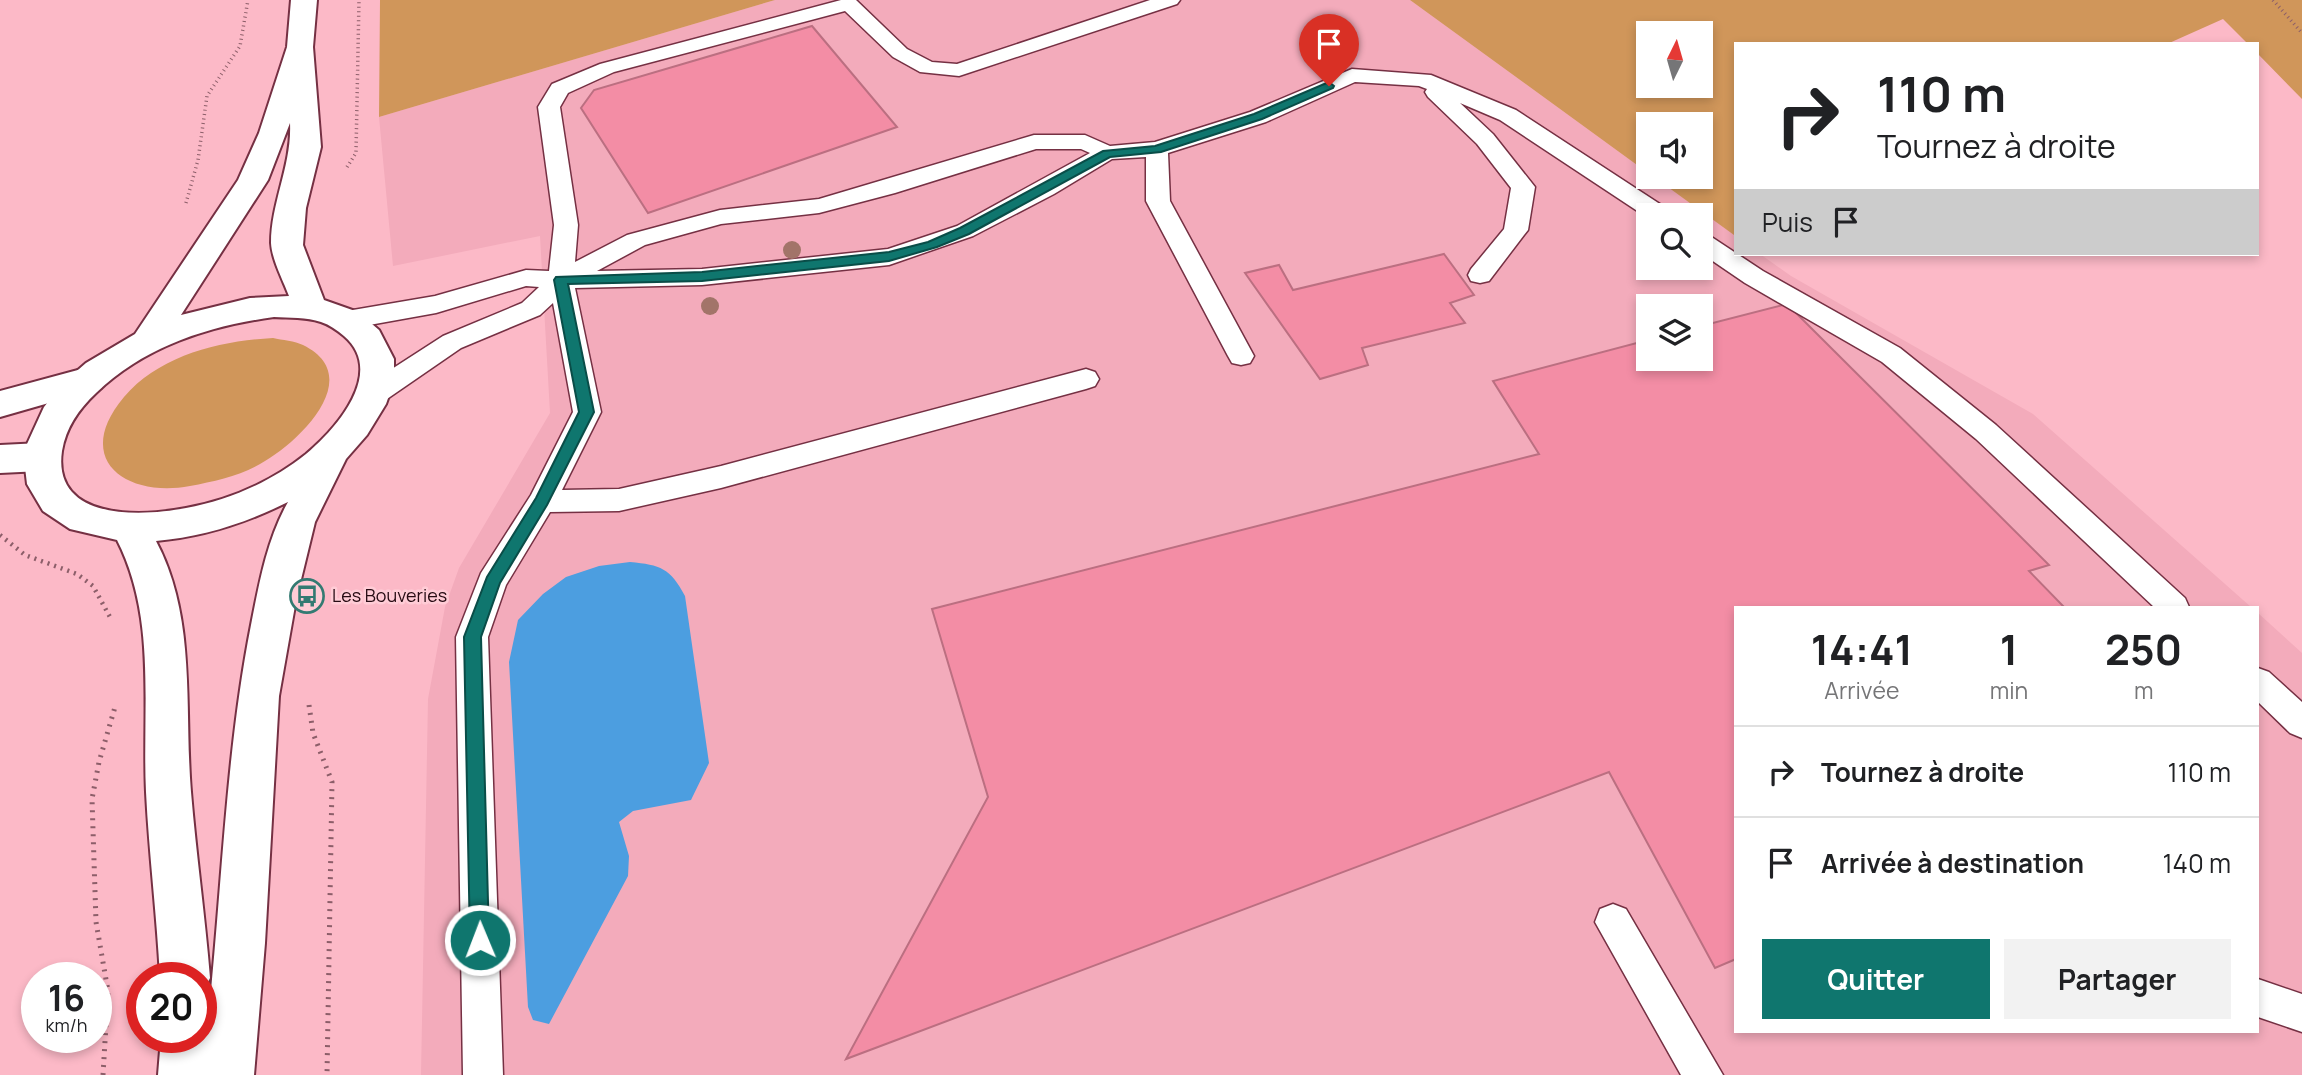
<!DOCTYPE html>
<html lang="fr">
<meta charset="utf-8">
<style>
body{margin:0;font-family:Manrope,sans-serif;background:#f2f2f2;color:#202124;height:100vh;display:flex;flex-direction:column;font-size:26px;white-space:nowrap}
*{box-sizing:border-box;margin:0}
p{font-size:23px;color:#757577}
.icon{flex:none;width:38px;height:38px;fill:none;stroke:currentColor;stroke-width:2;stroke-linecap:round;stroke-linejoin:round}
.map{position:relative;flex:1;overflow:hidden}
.details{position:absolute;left:1734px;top:606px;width:525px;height:427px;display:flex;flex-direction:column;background:#fff;border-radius:0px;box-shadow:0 4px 10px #0003}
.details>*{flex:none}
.hud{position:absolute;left:1734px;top:42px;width:525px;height:214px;border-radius:0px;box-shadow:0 4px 10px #0003;background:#fff;color:#202124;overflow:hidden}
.needle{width:46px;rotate:5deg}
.buttons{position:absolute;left:1636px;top:21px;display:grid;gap:14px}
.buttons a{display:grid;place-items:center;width:77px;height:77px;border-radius:0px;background:#fff;box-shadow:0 4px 10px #0003;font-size:35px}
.speed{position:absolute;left:21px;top:962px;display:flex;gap:14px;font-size:35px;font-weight:700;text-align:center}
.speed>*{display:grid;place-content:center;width:91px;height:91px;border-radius:50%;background:#fff;box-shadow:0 4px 10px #0003;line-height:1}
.speed small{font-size:18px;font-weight:400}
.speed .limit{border:10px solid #d22;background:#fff;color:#111}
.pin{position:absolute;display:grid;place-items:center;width:60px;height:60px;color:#fff;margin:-72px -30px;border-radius:50% 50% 50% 0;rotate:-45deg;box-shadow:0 0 7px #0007}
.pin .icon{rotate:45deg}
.me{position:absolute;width:77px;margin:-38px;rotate:359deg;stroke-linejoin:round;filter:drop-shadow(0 0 5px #0008)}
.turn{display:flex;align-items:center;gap:24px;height:147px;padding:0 28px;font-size:32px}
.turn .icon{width:91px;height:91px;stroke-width:2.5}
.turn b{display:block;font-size:49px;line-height:60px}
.then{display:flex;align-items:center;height:66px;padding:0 28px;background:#0003;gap:14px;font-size:26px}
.eta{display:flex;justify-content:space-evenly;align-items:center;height:119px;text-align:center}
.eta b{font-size:42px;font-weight:700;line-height:49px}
.button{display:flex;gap:14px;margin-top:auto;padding:14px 28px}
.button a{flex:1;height:80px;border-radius:0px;background:#0f766e;color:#fff;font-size:28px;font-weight:700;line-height:80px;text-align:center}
.button a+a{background:#f2f2f2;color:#202124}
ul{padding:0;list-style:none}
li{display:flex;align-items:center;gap:21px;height:91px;padding:0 28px;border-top:2px solid #e0e0e0}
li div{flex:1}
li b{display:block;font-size:26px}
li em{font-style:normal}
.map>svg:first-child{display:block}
</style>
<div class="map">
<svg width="2302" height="1075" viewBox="0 0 2302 1075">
<rect width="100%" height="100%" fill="#fcb9c7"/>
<path fill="#f3abbb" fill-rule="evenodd" d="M 775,0 L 1410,0 L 1648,173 L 1648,177 L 1654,177 L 1736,236 L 1736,254 L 1760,254 L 1791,276 L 2033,414 L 2251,607 L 1736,607 L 1736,1031 L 2258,1031 L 2258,613 L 2302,653 L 2302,1075 L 421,1075 L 428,699 L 445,607 L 459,568 L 550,413 L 540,236 L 393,266 L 379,117 ZM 1648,215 L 1701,215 L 1701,268 L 1648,268 ZM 1648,306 L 1701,306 L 1701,359 L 1648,359 Z"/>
<path fill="#d0965a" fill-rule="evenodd" d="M 380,0 L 775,0 L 379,117 Z
M 1410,0 L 2302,0 L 2302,99 L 2258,54 L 2258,44 L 2248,44 L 2223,19 L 2167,44 L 1736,44 L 1734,235 L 1654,177 L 1701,177 L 1701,124 L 1648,124 L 1648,173 ZM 1648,33 L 1701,33 L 1701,86 L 1648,86 Z
M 273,338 C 282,340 295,341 303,345 C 366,376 301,440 265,461 C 243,475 216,481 190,486 C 125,498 72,459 124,397 C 160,355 220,341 273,338 Z"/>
<path fill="#4c9ee0" d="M 630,562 C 661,565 670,568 685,596 L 709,763 L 691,800 L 633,811 L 619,822 L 629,856 L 628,876 L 549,1024 L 533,1020 L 528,1007 L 509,662 L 518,620 L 543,594 L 566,577 L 599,566 Z"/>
<path fill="#f38da5" stroke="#bb6f81" stroke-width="2" d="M 812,26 L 897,127 L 648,213 L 581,108 L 594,90 Z
M 1444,254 L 1474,295 L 1450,303 L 1465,323 L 1362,348 L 1368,365 L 1320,379 L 1245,273 L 1279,265 L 1293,290 Z
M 1787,304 L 2049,565 L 2029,571 L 2064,607 L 1736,607 L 1736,959 L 1715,968 L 1609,772 L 846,1059 L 988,797 L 932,609 L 1539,454 L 1493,381 L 1648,340 L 1648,359 L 1701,359 L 1701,326 Z"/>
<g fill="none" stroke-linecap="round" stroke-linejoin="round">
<g stroke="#753043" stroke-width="3">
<path id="service" d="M 841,0 L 856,0 L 907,49 L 932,62 L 957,64 L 1150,0 L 1180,0 L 1177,4 L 959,76 L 920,72 L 893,57 L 845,11 L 614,72 L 568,93 L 560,107 L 578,225 L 575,262 L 627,235 L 720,210 L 819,199 L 1034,135 L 1085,135 L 1110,146 L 1155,142 L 1250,112 L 1352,69 L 1431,75 L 1516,110 L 1669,210 L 1673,215 L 1648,215 L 1648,218 L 1500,120 L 1460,103 L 1493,134 L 1535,187 L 1528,230 L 1524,235 L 1489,281 L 1480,283 L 1471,281 L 1468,275 L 1471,269 L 1504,229 L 1511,188 L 1477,144 L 1428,97 L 1425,92 L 1427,89 L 1419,86 L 1355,82 L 1266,122 L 1168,153 L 1170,201 L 1254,356 L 1250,363 L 1241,365 L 1232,363 L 1228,356 L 1146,201 L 1146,157 L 1112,159 L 1054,194 L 973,236 L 889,265 L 702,285 L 575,288 L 601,412 L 562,490 L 619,489 L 721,466 L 1086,369 L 1095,372 L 1099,379 L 1095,386 L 1086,389 L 721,488 L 619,511 L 550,512 L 506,585 L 488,637 L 503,1075 L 463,1075 L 456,637 L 481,573 L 531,495 L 573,412 L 553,303 L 540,315 L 461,348 L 384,401 L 374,404 L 364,401 L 360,394 L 364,387 L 443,336 L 522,303 L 539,287 L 526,286 L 436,313 L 347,329 L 338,326 L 334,320 L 338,314 L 347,311 L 435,296 L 526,270 L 549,271 L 554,225 L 538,107 L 552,84 L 600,64 ZM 1036,149 L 1081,149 L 1090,153 L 957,226 L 888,249 L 702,269 L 597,271 L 645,245 L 721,224 L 819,213 L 895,193 Z
M 1701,234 L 1710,236 L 1763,271 L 1900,348 L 1996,425 L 2185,598 L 2189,607 L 2154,607 L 1976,439 L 1882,362 L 1745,283 L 1701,253 Z
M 2258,668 L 2269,672 L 2302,702 L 2302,738 L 2290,733 L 2258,702 Z
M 1613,904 L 1626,909 L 1723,1075 L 1681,1075 L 1595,922 L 1600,909 Z
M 2258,979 L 2302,994 L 2302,1032 L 2258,1017 Z"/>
</g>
<g stroke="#753043" stroke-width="4">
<path id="minor" d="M 89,367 L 101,370 L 106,379 L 101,388 L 0,417 L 0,391 Z
M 41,443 L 54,447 L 59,457 L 54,467 L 41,471 L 0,473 L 0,445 Z"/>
</g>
<g stroke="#753043" stroke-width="4">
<path id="primary" d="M 291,0 L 317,0 L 313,47 L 321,147 L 306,208 L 303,245 L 324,300 L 358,312 L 379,330 L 394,359 L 394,381 L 386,404 L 367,435 L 346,459 L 315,522 L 296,600 L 279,696 L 265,943 L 254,1075 L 158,1075 L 161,1038 L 201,1038 L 201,1019 L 207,1029 C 222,894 225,757 251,625 C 259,584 267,539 288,502 C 246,523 203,537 156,541 C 197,618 184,709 191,792 C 196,854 205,916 210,978 L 201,996 L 201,978 L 160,978 C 157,916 149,854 146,792 C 142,708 157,618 117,540 L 70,529 L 43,511 L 27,484 L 24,459 L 27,444 L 44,407 L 63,383 L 86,363 L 135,334 L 238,180 L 259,133 L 287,47 ZM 290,123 C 292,165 271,202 271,243 C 272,260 283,280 289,296 L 250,298 L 181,315 L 268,180 ZM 274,317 C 289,318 307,317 321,322 C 330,325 337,330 344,336 C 386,372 337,428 306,454 C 271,482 229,500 186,508 C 139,517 52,520 62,451 C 66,427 79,409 96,393 C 145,346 209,326 274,317 Z"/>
</g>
<path stroke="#8c5e69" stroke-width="3.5" stroke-dasharray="1 3.5" stroke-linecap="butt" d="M 2273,0 L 2302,33
M 347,167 L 356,153 L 359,0
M 186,203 L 198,160 L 207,96 L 240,46 L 248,0"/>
<path stroke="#8c5e69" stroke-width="4.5" stroke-dasharray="2 5" stroke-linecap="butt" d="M 0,535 L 25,555 L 77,574 L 93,586 L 110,617"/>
<path stroke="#8c5e69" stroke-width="5" stroke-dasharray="2 6" stroke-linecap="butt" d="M 309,705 L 313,733 L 332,782 L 327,1075
M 103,1075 L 108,991 L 96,922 L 92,799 L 99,762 L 115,707"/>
<use href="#service" fill="#fff" fill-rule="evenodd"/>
<use href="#minor" fill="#fff" fill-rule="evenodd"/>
<use href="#primary" fill="#fff" fill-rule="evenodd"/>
</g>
<g fill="#a27469">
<circle cx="792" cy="250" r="9"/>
<circle cx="710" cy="306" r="9"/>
</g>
<path fill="#0f766e" stroke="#0a4d48" stroke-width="2" d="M 1329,82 L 1334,86 L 1333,88 L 1262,119 L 1161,152 L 1110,157 L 969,234 L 937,247 L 889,261 L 702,281 L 568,284 L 594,412 L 547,505 L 500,583 L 481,637 L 489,940 L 487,947 L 480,950 L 472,947 L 470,940 L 464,637 L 487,577 L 536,498 L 579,412 L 554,280 L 556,277 L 702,272 L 889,252 L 928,242 L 960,228 L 1103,151 L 1155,146 L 1254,114 Z"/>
<defs>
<g id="bus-ring" transform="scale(1.75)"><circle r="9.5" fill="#ffccd6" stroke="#337a72" stroke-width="1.5"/><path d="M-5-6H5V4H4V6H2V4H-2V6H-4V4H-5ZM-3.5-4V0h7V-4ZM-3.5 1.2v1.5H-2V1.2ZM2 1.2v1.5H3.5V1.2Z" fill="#337a72"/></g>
</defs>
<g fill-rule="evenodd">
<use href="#bus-ring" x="307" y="596"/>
</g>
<g text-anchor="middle" stroke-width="5" stroke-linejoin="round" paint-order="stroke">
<g font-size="18" fill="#270b13" stroke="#ffccd6" text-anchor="start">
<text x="332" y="602">Les Bouveries</text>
</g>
</g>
</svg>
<div class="buttons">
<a><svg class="needle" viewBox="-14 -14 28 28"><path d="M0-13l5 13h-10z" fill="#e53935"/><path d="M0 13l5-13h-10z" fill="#757577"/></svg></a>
<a><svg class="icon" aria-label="sound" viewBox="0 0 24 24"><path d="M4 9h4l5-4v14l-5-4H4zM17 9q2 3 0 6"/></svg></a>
<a><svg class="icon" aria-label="search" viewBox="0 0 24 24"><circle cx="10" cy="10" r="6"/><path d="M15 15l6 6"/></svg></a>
<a><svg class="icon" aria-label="layers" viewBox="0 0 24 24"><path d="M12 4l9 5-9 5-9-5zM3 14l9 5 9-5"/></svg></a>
</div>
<div class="speed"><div>16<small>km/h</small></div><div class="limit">20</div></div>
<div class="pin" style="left:1329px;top:86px;background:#d93025"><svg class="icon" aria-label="arrive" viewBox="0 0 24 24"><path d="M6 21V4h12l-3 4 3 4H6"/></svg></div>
<svg class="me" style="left:480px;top:940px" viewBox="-20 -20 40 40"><circle r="17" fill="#0f766e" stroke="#fff" stroke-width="3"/><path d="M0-11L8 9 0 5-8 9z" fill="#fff"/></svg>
<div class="hud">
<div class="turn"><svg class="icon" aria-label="right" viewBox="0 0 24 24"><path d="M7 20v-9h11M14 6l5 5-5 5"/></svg><div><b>110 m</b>Tournez à droite</div></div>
<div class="then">Puis<svg class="icon" aria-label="arrive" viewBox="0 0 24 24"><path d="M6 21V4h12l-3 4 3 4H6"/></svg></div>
</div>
<section class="details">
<div class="eta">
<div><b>14:41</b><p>Arrivée</p></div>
<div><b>1</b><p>min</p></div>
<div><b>250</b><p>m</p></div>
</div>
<ul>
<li><svg class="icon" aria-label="right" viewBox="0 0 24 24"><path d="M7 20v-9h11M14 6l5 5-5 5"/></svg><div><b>Tournez à droite</b></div><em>110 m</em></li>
<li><svg class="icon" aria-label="arrive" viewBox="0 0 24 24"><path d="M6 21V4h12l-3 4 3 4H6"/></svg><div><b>Arrivée à destination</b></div><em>140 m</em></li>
</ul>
<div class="button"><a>Quitter</a><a>Partager</a></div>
</section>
</div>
